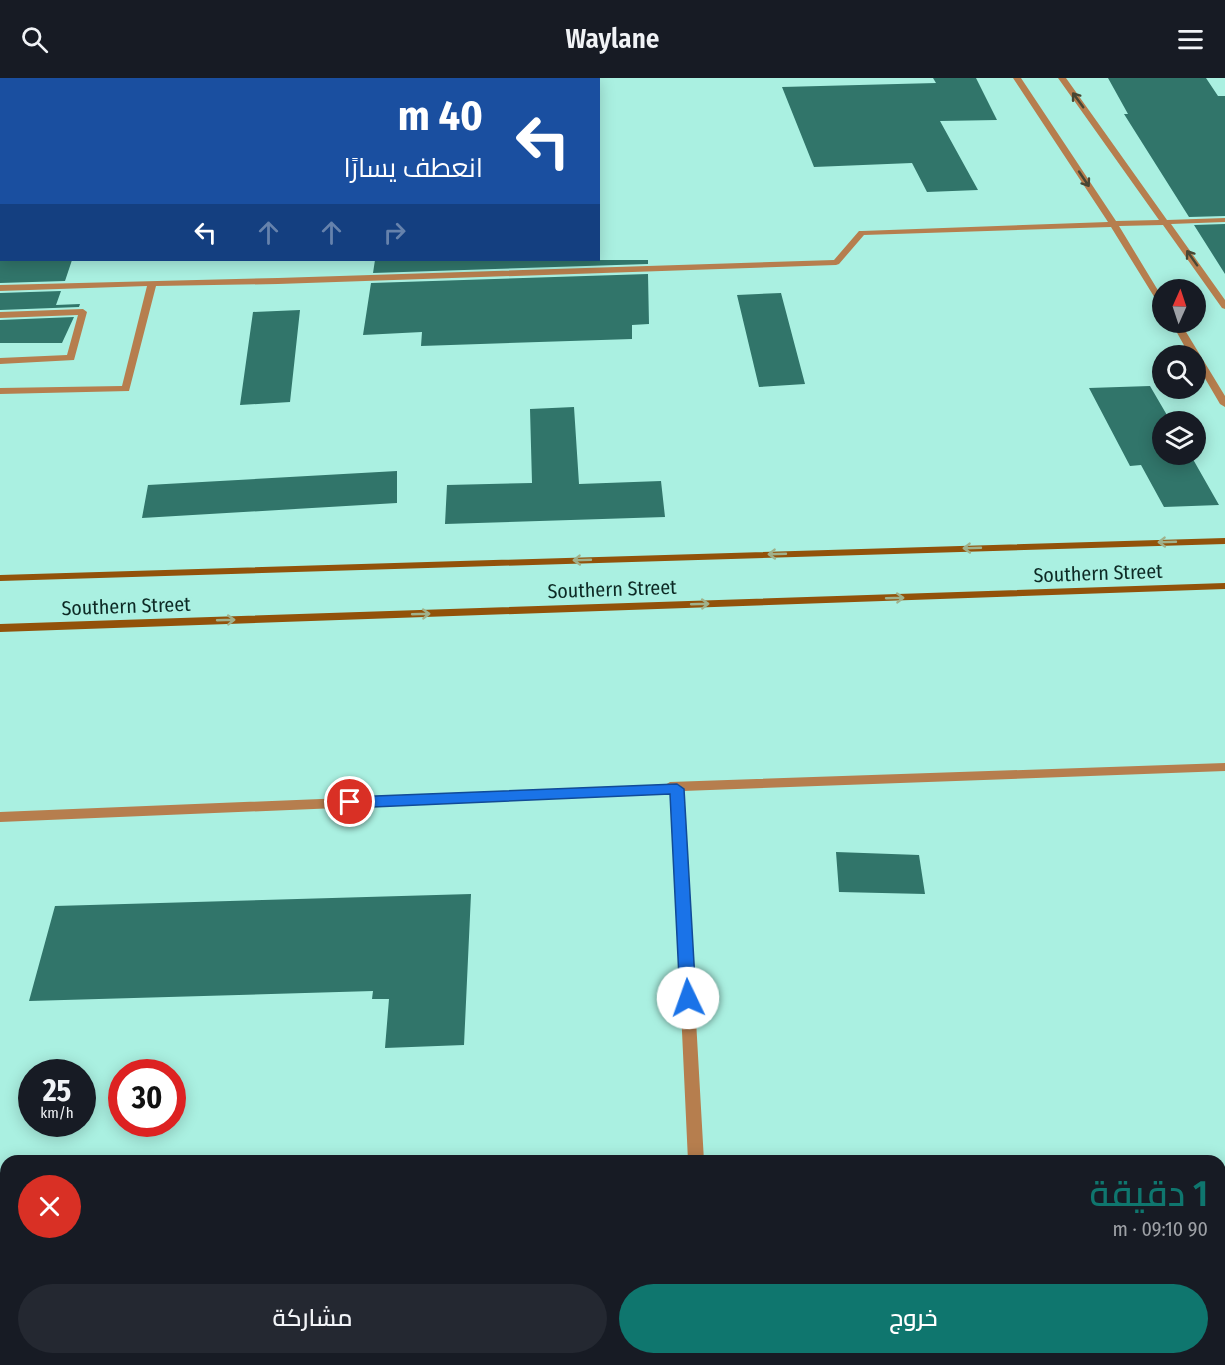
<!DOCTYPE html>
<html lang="ar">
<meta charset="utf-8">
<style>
body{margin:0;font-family:"Fira Sans Condensed",Cairo,sans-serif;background:#242831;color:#f1f3f6;direction:rtl;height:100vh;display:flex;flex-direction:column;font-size:22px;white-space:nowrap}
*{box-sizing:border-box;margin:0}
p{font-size:20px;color:#9ea1a6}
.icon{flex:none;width:33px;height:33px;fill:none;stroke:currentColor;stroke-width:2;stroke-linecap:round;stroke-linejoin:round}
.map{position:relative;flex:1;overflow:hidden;direction:ltr}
.side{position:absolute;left:0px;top:1077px;width:1226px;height:210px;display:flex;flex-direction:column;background:#171b24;border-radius:18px 18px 0 0;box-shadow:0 3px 15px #0003;direction:rtl}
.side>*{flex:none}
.hud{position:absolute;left:0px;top:0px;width:600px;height:183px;box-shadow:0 3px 15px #0003;direction:rtl;background:#1a4fa0;color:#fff;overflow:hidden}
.needle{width:39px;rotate:3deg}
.tools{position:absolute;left:1152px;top:201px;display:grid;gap:12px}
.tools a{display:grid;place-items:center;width:54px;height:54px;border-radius:50%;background:#171b24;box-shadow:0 3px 15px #0003;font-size:30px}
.speed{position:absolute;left:18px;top:981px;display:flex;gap:12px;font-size:30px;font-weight:700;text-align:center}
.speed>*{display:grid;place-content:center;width:78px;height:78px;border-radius:50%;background:#171b24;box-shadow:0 3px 15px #0003;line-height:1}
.speed small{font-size:15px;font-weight:400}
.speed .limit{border:9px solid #d22;background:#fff;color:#111}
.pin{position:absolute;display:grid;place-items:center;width:51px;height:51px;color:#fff;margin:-26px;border:3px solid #fff;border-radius:50%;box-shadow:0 2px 6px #0007}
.me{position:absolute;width:66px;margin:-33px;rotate:357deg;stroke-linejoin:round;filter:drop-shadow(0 0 4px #0008)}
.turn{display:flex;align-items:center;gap:21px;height:126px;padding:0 18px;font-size:27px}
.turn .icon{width:78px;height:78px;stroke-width:2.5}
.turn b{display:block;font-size:42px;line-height:51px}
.lanes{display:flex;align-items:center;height:57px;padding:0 18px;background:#0003;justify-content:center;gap:30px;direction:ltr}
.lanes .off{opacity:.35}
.round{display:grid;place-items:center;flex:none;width:63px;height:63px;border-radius:32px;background:#242831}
.overview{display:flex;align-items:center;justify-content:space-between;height:102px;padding:0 18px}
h1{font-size:36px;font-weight:600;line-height:45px;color:#0f766e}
.action{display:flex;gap:12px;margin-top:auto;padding:12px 18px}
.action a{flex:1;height:69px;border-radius:36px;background:#0f766e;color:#fff;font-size:24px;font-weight:600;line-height:69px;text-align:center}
.action a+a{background:#242831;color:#f1f3f6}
header{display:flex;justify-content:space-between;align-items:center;height:78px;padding:0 18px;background:#171b24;font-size:27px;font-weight:600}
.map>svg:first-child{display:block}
</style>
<header><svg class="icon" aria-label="menu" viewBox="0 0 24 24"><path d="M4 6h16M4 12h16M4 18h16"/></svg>Waylane<svg class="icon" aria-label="search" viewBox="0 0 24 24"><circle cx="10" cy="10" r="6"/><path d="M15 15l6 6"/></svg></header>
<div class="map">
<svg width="1225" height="1287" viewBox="0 0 1225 1287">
<rect width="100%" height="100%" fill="#aaf0e1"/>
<path fill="#31756a" d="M 933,0 L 976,0 L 997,42 L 940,43 L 978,112 L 927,114 L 912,85 L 814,89 L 782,9 L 936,5 Z
M 1108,0 L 1206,0 L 1218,18 L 1225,18 L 1225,138 L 1189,139 L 1124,36 L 1128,36 Z
M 1225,146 L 1225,196 L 1194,147 Z
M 0,182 L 72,182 L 65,203 L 0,205 Z
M 375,182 L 648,182 L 648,186 L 373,195 Z
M 648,196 L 649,246 L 632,247 L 632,261 L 421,268 L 422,254 L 363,257 L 371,205 Z
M 61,213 L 56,227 L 80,226 L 79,229 L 0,232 L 0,215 Z
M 781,215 L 805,306 L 759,309 L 737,217 Z
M 300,232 L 290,324 L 240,327 L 253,234 Z
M 74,239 L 62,265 L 0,265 L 0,242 Z
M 1150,308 L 1171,344 L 1162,344 L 1162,376 L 1190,376 L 1219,427 L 1164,429 L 1141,387 L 1130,388 L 1089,310 Z
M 574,329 L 579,406 L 661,403 L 665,439 L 445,446 L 447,407 L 532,405 L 530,331 Z
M 397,393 L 397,425 L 142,440 L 148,407 Z
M 836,774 L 919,777 L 925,816 L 839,814 Z
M 471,816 L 464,967 L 385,970 L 389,921 L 372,921 L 373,913 L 29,923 L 55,828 Z"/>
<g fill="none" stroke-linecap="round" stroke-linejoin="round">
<path fill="#b67e4e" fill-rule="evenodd" d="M 1013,0 L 1021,0 L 1116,143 L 1159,142 L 1058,0 L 1066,0 L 1167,142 L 1225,140 L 1225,144 L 1171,146 L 1225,222 L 1225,231 L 1222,230 L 1163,147 L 1119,148 L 1162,219 L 1162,228 L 1158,225 L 1111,149 L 864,157 L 839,186 L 836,187 L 278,206 L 156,208 L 129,313 L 0,316 L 0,310 L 122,308 L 147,208 L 0,213 L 0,207 L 278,200 L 834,182 L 859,153 L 862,153 L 1108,144 Z
M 0,88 L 2,88 L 2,92 L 0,92 Z
M 83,231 L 87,234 L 74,282 L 0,286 L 0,280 L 67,277 L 78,237 L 0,240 L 0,234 Z
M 1171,244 L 1180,244 L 1225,318 L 1225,329 L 1220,326 L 1196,285 L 1196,278 L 1190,278 Z
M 1225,685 L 1225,693 L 683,713 L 704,1083 L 688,1083 L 671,716 L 0,744 L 0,734 L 665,707 L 670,704 Z
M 698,1281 L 714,1281 L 714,1287 L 698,1287 Z"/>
<path fill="#92520a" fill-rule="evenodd" d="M 1225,460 L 1225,466 L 0,503 L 0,497 Z
M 1225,505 L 1225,511 L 0,554 L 0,546 Z"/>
</g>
<defs><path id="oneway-shaft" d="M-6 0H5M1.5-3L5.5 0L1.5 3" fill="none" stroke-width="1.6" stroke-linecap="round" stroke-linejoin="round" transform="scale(1.5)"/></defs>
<g stroke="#484733">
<use href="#oneway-shaft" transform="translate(1078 22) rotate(-126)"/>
<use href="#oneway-shaft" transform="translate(1084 101) rotate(56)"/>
<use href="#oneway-shaft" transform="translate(1192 180) rotate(-125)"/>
</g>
<g stroke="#a0b18b">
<use href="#oneway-shaft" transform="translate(1167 464) rotate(178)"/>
<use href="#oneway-shaft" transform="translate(972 470) rotate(178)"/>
<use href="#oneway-shaft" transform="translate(777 476) rotate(178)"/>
<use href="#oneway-shaft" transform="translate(582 482) rotate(178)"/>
<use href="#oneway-shaft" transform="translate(895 520) rotate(-2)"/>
<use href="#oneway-shaft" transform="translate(700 526) rotate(-2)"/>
<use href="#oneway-shaft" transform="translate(421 536) rotate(-2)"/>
<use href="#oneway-shaft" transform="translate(226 542) rotate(-2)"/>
</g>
<path fill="#1a73e8" stroke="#114b97" stroke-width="1.5" d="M 677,706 L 684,711 L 696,920 L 693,925 L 688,927 L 682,925 L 680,920 L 670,716 L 350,730 L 343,724 L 350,719 Z"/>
<g text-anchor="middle" stroke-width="6" stroke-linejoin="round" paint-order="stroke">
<g font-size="20" fill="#0d2a25" stroke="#aaf0e1">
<text transform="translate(1098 495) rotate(-2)" y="7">Southern Street</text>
<text transform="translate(612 511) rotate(-2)" y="7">Southern Street</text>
<text transform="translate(126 528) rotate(-2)" y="7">Southern Street</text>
</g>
</g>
</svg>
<div class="tools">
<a><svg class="needle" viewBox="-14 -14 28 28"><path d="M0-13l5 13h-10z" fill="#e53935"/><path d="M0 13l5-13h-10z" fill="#9ea1a6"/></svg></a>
<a><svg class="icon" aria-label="search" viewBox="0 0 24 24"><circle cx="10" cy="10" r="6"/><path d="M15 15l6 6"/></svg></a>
<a><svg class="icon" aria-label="layers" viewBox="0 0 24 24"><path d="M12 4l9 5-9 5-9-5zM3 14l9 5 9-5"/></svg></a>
</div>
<div class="speed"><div>25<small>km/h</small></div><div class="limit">30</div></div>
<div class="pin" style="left:350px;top:724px;background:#d93025"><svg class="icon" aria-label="arrive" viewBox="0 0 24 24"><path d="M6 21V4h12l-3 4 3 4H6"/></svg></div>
<svg class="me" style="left:688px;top:920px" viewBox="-20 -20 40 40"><circle r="19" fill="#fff"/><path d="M0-13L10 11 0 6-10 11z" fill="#1a73e8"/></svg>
<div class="hud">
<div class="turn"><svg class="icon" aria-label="left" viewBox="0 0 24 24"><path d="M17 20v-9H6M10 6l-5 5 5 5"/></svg><div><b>40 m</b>انعطف يسارًا</div></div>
<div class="lanes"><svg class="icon" aria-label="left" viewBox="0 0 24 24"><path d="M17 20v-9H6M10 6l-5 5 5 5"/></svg><svg class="icon off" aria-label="ahead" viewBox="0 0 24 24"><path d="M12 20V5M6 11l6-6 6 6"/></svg><svg class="icon off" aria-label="ahead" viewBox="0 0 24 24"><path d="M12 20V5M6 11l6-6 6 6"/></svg><svg class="icon off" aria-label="right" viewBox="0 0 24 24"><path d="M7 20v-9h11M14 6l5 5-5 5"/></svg></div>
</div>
<section class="side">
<div class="overview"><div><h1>1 دقيقة</h1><p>90 m · 09:10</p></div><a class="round" style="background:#d93025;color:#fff"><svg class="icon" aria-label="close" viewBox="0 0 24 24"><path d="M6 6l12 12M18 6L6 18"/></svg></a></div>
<div class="action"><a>خروج</a><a>مشاركة</a></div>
</section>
</div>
